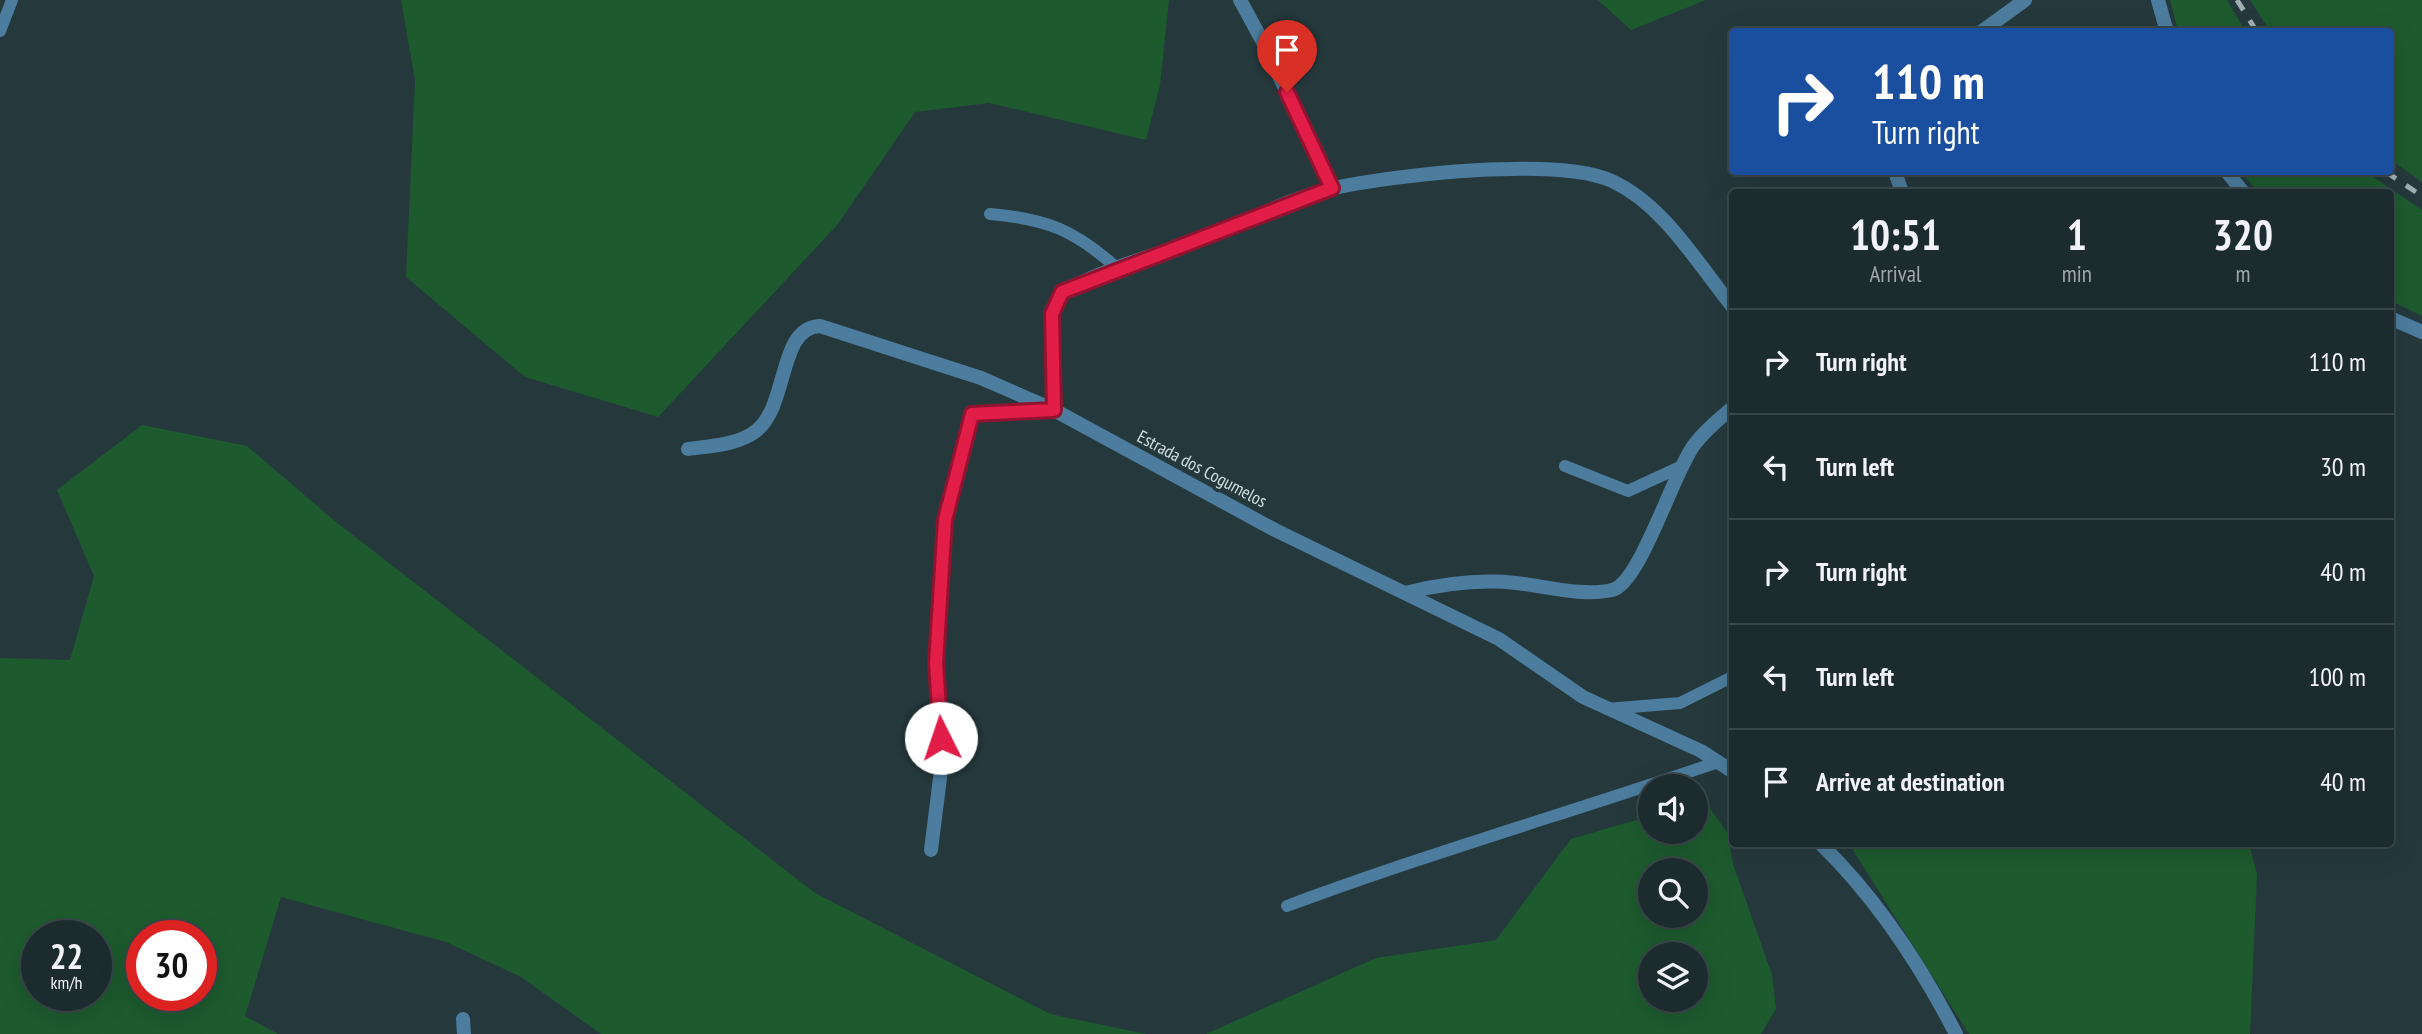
<!DOCTYPE html>
<style>
body{margin:0;font-family:"PT Sans Narrow",sans-serif;background:#29373a;color:#f1f3f6;height:100vh;display:flex;flex-direction:column;font-size:26px;white-space:nowrap}
*{box-sizing:border-box;margin:0}
p{font-size:23px;color:#a0a7aa}
.icon{flex:none;width:38px;height:38px;fill:none;stroke:currentColor;stroke-width:2;stroke-linecap:round;stroke-linejoin:round}
.map{position:relative;flex:1;overflow:hidden}
.details{position:absolute;left:1729px;top:189px;width:665px;height:658px;display:flex;flex-direction:column;background:#1c2b2e;border-radius:7px;box-shadow:0 7px 28px #0002,0 0 0 2px #3a474a}
.details>*{flex:none}
.top-card{position:absolute;left:1729px;top:28px;width:665px;height:147px;border-radius:7px;box-shadow:0 7px 28px #0002,0 0 0 2px #3a474a;background:#1a4fa0;color:#fff;overflow:hidden}
.controls{position:absolute;left:1638px;top:774px;display:grid;gap:14px}
.controls a{display:grid;place-items:center;width:70px;height:70px;border-radius:50%;background:#1c2b2e;box-shadow:0 7px 28px #0002,0 0 0 2px #3a474a;font-size:35px}
.speed{position:absolute;left:21px;top:920px;display:flex;gap:14px;font-size:35px;font-weight:700;text-align:center}
.speed>*{display:grid;place-content:center;width:91px;height:91px;border-radius:50%;background:#1c2b2e;box-shadow:0 7px 28px #0002,0 0 0 2px #3a474a;line-height:1}
.speed small{font-size:18px;font-weight:400}
.speed .limit{border:10px solid #d22;background:#fff;color:#111}
.pin{position:absolute;display:grid;place-items:center;width:60px;height:60px;color:#fff;margin:-72px -30px;border-radius:50% 50% 50% 0;rotate:-45deg;box-shadow:0 0 7px #0007}
.pin .icon{rotate:45deg}
.me{position:absolute;width:77px;margin:-38px;rotate:356deg;stroke-linejoin:round;filter:drop-shadow(0 0 5px #0008)}
.turn{display:flex;align-items:center;gap:24px;height:147px;padding:0 28px;font-size:32px}
.turn .icon{width:91px;height:91px;stroke-width:2.5}
.turn b{display:block;font-size:49px;line-height:60px}
.eta{display:flex;justify-content:space-evenly;align-items:center;height:119px;text-align:center}
.eta b{font-size:42px;font-weight:600;line-height:49px}
ul{padding:0;list-style:none}
li{display:flex;align-items:center;gap:21px;height:105px;padding:0 28px;border-top:2px solid #3a474a}
li div{flex:1}
li b{display:block;font-size:26px}
li em{font-style:normal}
.map>svg:first-child{display:block}
</style>
<div class="map">
<svg width="2422" height="1034" viewBox="0 0 2422 1034">
<rect width="100%" height="100%" fill="#25393d"/>
<path fill="#1d5b2e" fill-rule="evenodd" d="M 401,0 L 1169,0 L 1160,85 L 1146,140 L 989,103 L 915,112 L 838,224 L 658,417 L 525,377 L 406,277 L 415,80 Z
M 1598,0 L 1706,0 L 1631,30 Z
M 2170,0 L 2227,0 L 2245,31 L 2178,31 Z
M 2250,0 L 2422,0 L 2422,182 L 2391,160 L 2390,32 L 2270,31 Z
M 2241,172 L 2366,172 L 2422,210 L 2422,316 L 2391,301 L 2390,192 L 2258,192 Z
M 142,425 L 247,446 L 336,522 L 815,893 L 1050,1014 L 1146,1034 L 601,1034 L 521,977 L 446,942 L 281,897 L 245,1016 L 278,1034 L 0,1034 L 0,658 L 70,660 L 94,576 L 57,490 ZM 96,936 L 96,996 L 37,996 L 37,936 ZM 201,936 L 201,996 L 142,996 L 142,936 Z
M 1704,800 L 1727,832 L 1733,864 L 1772,975 L 1776,1009 L 1761,1034 L 1206,1034 L 1376,958 L 1496,940 L 1571,839 L 1650,816 L 1650,831 L 1696,831 L 1696,803 ZM 1650,870 L 1696,870 L 1696,915 L 1650,915 ZM 1650,954 L 1696,954 L 1696,999 L 1650,999 Z
M 1849,844 L 2249,844 L 2257,874 L 2250,1034 L 1969,1034 Z"/>
<g fill="none" stroke-linecap="round" stroke-linejoin="round">
<path stroke="#4c7d9e" stroke-width="12" d="M 0,31 L 12,0
M 990,214 C 1047,219 1075,230 1118,269
M 1565,466 L 1628,491 L 1680,467
M 1607,709 L 1680,703 L 1732,677
M 1287,906 C 1429,853 1575,811 1718,762"/>
<path stroke="#4c7d9e" stroke-width="14" d="M 1240,0 L 1264,44 L 1332,188
M 1981,32 L 2025,0
M 1895,172 L 1902,192
M 688,449 C 710,446 738,445 756,431 C 789,405 778,327 820,326 L 981,378 L 1054,410 L 1275,530 L 1499,639 L 1583,697 L 1701,751 L 1732,771
M 1405,593 C 1441,584 1479,579 1516,583 C 1545,586 1583,597 1612,590 C 1640,584 1673,473 1694,445 C 1705,430 1719,419 1732,408
M 1821,844 C 1877,899 1920,964 1956,1034
M 931,850 L 942,762 L 936,663 L 945,520 L 973,414 L 1054,410 L 1053,314 L 1062,292 C 1108,267 1162,253 1210,235 C 1250,220 1292,197 1334,188 C 1395,175 1557,156 1612,181 C 1664,205 1697,263 1732,306
M 463,1019 L 464,1034"/>
<path stroke="#4c7d9e" stroke-width="14" d="M 2158,0 L 2167,32
M 2227,172 L 2243,192
M 2390,318 L 2422,332"/>
<path stroke="#a0aeb1" stroke-width="5" stroke-dasharray="12 12" stroke-linecap="butt" d="M 2237,0 L 2257,32
M 2386,172 L 2422,196"/>
</g>
<g fill="none" stroke-linecap="round" stroke-linejoin="round">
<g stroke="#92132f" stroke-width="18">
<path id="route" d="M 941,738 L 936,663 L 945,520 L 972,414 L 1054,410 L 1052,314 L 1062,292 L 1332,188 L 1287,92"/>
</g>
<use href="#route" stroke="#e11d48" stroke-width="12"/>
</g>
<g text-anchor="middle" stroke-width="7" stroke-linejoin="round" paint-order="stroke">
<g font-size="18" fill="#d3dfe1" stroke="#25393d">
<text transform="translate(1202 469) rotate(28)" y="6">Estrada dos Cogumelos</text>
</g>
</g>
</svg>
<div class="controls">
<a><svg class="icon" aria-label="sound" viewBox="0 0 24 24"><path d="M4 9h4l5-4v14l-5-4H4zM17 9q2 3 0 6"/></svg></a>
<a><svg class="icon" aria-label="search" viewBox="0 0 24 24"><circle cx="10" cy="10" r="6"/><path d="M15 15l6 6"/></svg></a>
<a><svg class="icon" aria-label="layers" viewBox="0 0 24 24"><path d="M12 4l9 5-9 5-9-5zM3 14l9 5 9-5"/></svg></a>
</div>
<div class="speed"><div>22<small>km/h</small></div><div class="limit">30</div></div>
<div class="pin" style="left:1287px;top:92px;background:#d93025"><svg class="icon" aria-label="arrive" viewBox="0 0 24 24"><path d="M6 21V4h12l-3 4 3 4H6"/></svg></div>
<svg class="me" style="left:941px;top:738px" viewBox="-20 -20 40 40"><circle r="19" fill="#fff"/><path d="M0-13L10 11 0 6-10 11z" fill="#e11d48"/></svg>
<div class="top-card">
<div class="turn"><svg class="icon" aria-label="right" viewBox="0 0 24 24"><path d="M7 20v-9h11M14 6l5 5-5 5"/></svg><div><b>110 m</b>Turn right</div></div>
</div>
<section class="details">
<div class="eta">
<div><b>10:51</b><p>Arrival</p></div>
<div><b>1</b><p>min</p></div>
<div><b>320</b><p>m</p></div>
</div>
<ul>
<li><svg class="icon" aria-label="right" viewBox="0 0 24 24"><path d="M7 20v-9h11M14 6l5 5-5 5"/></svg><div><b>Turn right</b></div><em>110 m</em></li>
<li><svg class="icon" aria-label="left" viewBox="0 0 24 24"><path d="M17 20v-9H6M10 6l-5 5 5 5"/></svg><div><b>Turn left</b></div><em>30 m</em></li>
<li><svg class="icon" aria-label="right" viewBox="0 0 24 24"><path d="M7 20v-9h11M14 6l5 5-5 5"/></svg><div><b>Turn right</b></div><em>40 m</em></li>
<li><svg class="icon" aria-label="left" viewBox="0 0 24 24"><path d="M17 20v-9H6M10 6l-5 5 5 5"/></svg><div><b>Turn left</b></div><em>100 m</em></li>
<li><svg class="icon" aria-label="arrive" viewBox="0 0 24 24"><path d="M6 21V4h12l-3 4 3 4H6"/></svg><div><b>Arrive at destination</b></div><em>40 m</em></li>
</ul>
</section>
</div>
